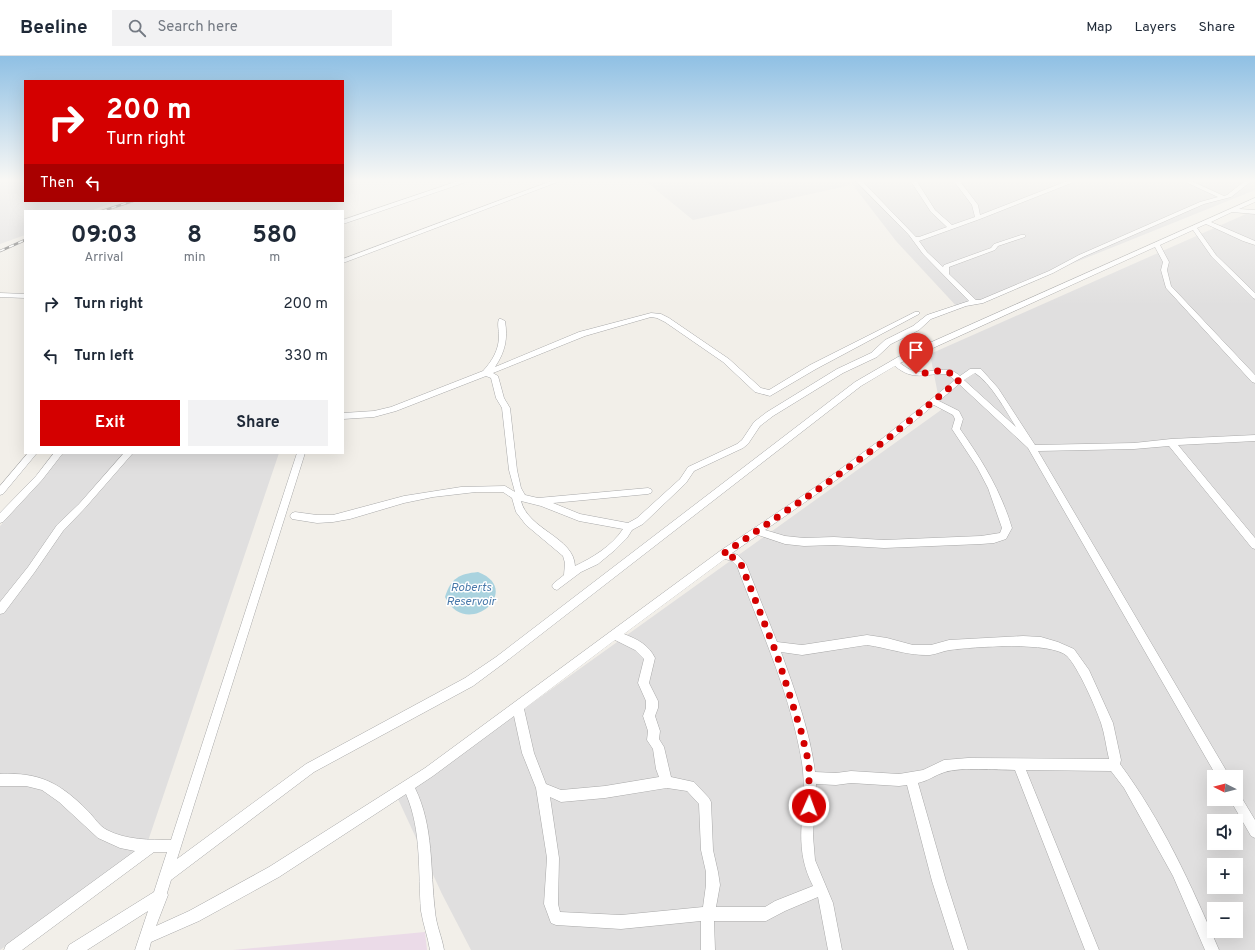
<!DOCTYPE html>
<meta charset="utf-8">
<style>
body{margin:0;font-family:Overpass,sans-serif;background:#f2f2f3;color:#1f2937;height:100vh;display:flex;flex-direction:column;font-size:15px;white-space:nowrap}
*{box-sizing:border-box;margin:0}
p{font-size:13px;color:#747a83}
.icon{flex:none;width:22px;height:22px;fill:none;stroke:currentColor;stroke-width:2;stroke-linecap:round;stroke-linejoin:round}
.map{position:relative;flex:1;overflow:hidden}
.panel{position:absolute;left:24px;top:154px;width:320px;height:244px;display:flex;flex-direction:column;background:#fff;border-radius:0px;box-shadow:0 4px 16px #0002}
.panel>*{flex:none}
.hud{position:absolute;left:24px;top:24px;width:320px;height:122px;border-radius:0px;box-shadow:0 4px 16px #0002;background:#d40000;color:#fff;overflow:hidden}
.needle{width:26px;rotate:276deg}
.tools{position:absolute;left:1207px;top:714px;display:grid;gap:8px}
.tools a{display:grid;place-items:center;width:36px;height:36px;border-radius:0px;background:#fff;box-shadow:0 4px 16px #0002;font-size:20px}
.pin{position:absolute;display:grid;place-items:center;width:34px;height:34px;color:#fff;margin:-41px -17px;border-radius:50% 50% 50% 0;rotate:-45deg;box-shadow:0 0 4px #0007}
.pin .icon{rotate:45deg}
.me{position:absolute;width:44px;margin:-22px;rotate:2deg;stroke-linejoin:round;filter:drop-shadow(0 0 3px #0008)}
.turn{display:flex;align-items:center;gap:14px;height:84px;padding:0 16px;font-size:18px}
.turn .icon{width:52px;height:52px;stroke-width:2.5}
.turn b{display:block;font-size:28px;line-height:34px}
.then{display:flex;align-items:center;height:38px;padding:0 16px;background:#0003;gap:8px;font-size:15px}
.eta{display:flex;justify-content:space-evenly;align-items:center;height:68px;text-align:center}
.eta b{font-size:24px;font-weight:700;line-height:28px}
.button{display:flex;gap:8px;margin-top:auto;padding:8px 16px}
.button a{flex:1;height:46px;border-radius:0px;background:#d40000;color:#fff;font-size:16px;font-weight:700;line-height:46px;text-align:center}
.button a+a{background:#f2f2f3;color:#1f2937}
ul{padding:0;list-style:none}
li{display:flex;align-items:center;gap:12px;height:52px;padding:0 16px}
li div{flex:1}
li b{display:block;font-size:15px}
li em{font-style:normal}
header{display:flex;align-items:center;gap:24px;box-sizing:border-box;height:56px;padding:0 20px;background:#fff;border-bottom:1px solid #e0e1e3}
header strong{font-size:19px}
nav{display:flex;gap:22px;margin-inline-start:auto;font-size:14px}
.search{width:280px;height:36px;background:#f2f2f3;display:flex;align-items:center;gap:10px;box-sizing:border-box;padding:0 14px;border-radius:0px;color:#747a83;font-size:15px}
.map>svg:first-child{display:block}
</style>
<header>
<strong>Beeline</strong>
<div class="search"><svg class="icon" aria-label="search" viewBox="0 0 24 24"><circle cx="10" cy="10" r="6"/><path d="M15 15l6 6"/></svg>Search here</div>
<nav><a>Map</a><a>Layers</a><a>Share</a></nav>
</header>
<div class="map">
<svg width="1255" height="894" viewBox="0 0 1255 894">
<rect width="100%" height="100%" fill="#f2efe9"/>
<path fill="#e0dfdf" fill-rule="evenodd" d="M 0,124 L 25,124 L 25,145 L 117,145 L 90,155 L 25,155 L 25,179 L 0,188 Z
M 644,124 L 847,124 L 851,129 L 693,164 Z
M 849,124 L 1255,124 L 1255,134 L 959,253 L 896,185 Z
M 1255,154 L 1255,894 L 471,894 L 442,838 L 398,743 L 941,354 L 930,298 ZM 1214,721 L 1236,721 L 1236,743 L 1214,743 ZM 1214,765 L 1236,765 L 1236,787 L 1214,787 ZM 1214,809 L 1236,809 L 1236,831 L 1214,831 ZM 1214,853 L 1236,853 L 1236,875 L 1214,875 Z
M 64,397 L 279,397 L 146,791 L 0,894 L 0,470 Z"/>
<path fill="#ebdbe8" d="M 425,876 L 427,894 L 233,894 Z"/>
<path fill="#aad3df" d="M 478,516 C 525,534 466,585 445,541 C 451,522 459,518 478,516 Z"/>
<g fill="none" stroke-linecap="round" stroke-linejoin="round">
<g stroke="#a9a9a9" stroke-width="1">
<path id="minor" d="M 554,124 L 563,124 L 343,207 L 343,203 Z
M 855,124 L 861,124 L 916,181 L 919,181 L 947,171 L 931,156 L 910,124 L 916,124 L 935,154 L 952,169 L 975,161 L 972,149 L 953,124 L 959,124 L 978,149 L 980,159 L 1070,124 L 1079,124 L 980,163 L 919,185 L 927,196 L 943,211 L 944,209 L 991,192 L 994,188 L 1021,179 L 1025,179 L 1025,181 L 998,190 L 995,194 L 949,211 L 949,218 L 976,244 L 980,244 L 1049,215 L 1079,199 L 1200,146 L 1218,141 L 1181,124 L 1189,124 L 1224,140 L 1227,139 L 1246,124 L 1253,124 L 1231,141 L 1204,148 L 1083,201 L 1053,217 L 983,247 L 966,250 L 931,263 L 919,274 L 891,288 L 877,301 L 843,317 L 773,360 L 760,370 L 748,388 L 743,392 L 694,415 L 686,427 L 643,468 L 632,474 L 627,482 L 615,494 L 598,508 L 581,516 L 557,534 L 554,533 L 552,530 L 554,527 L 564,519 L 565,507 L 563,500 L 526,469 L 516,456 L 512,442 L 503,436 L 476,436 L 433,441 L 404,447 L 350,463 L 333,466 L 317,467 L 292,463 L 290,460 L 292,457 L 295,456 L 317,459 L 333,459 L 404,440 L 461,431 L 505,430 L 515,436 L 509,414 L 502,352 L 496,342 L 491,322 L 486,320 L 396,355 L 374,361 L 343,363 L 343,357 L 374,355 L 391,351 L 483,315 C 492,305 499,294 499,280 C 499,274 497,268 499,263 L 501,263 L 505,265 C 508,283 505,296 495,311 L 579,276 L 651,257 L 661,258 L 669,262 L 729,303 L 761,332 L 769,334 L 810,309 L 915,256 L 919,256 L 919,258 L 816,313 L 770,340 L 755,336 L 723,306 L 665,266 L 657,262 L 651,261 L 585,280 L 493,317 L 498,320 L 504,342 L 510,352 L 517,414 L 521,432 L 525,439 L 538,442 L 648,432 L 651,433 L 652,435 L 651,437 L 648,438 L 553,447 L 580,458 L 628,467 L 637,462 L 680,423 L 688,411 L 737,388 L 742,384 L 754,366 L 767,356 L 837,313 L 871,297 L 885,284 L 913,270 L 927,259 L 969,245 L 923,198 L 909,179 ZM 521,445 L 541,450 L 579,465 L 623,473 C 612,490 592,502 575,510 C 574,481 528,474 521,445 Z
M 1255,142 L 1255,146 L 1239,153 L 1255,154 L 1255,158 L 1232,156 L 1211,166 L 1255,185 L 1255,189 L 1243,185 L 1206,168 L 1197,172 L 1216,199 L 1255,237 L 1255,243 L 1253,242 L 1212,201 L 1193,174 L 1160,189 L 1169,206 L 1167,214 L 1171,230 L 1255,319 L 1255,327 L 1252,326 L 1166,232 L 1161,214 L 1163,206 L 1155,191 L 900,307 C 904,310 909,314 914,315 C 930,319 946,307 960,320 L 970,313 L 981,313 L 998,332 L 1035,389 L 1134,387 L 1171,383 L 1255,379 L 1255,385 L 1178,389 L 1255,482 L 1255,493 L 1252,492 L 1169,390 L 1134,393 L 1038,395 L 1230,721 L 1217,721 L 1028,392 L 959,328 L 939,345 L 959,355 L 963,363 L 960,373 C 982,404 1001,435 1012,472 L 1006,483 L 994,487 L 981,488 L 884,492 L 834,489 L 804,490 L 785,488 L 758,479 L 732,497 L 738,499 L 746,508 L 777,586 L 802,589 L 867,579 L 887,582 L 913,589 L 931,589 L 949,584 L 1023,580 L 1041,581 L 1058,586 L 1074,593 L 1089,614 L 1113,667 L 1121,704 L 1120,708 C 1161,763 1192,830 1219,894 L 1205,894 L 1173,820 L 1124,732 L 1111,715 L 1026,714 L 1099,894 L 1085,894 L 1015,714 C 996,714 961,711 945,716 C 935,719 928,725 918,727 L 946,825 L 968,894 L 954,894 L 932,825 L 907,729 L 899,730 L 851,727 L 836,729 L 816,728 L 813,780 L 815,804 L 833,847 L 842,894 L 828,894 L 818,841 L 785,855 L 766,865 L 714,865 L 715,894 L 701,894 L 701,865 L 621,873 L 556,869 L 551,867 L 544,848 L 547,802 L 536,732 L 522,697 L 514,660 L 433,720 L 415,732 C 434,771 430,813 435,855 C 436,869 442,881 444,894 L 430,894 C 428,881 423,868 421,855 C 418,816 422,775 406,738 L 279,821 L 199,865 L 151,886 L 149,894 L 135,894 L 148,855 L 87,894 L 67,894 L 69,889 L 154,836 L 167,796 L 154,796 L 22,894 L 4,894 L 6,889 L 135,795 L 120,792 L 98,782 L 59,746 L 42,734 L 26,730 L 0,730 L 0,718 C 40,716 60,727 88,755 C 94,761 99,770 107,774 C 126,784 150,784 171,784 L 297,397 L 305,397 L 177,803 L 306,708 L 465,622 L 496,601 L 855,326 L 898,301 ZM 895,310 C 914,326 925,317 947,318 L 955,324 L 883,382 L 820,428 L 720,495 L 425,712 L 269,811 L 189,855 L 156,870 L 168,839 L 167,837 L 171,824 L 314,716 L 473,630 L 504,607 L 861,330 ZM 975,317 C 991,327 1006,355 1016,371 L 964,324 ZM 934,349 L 953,359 L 955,363 L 952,373 L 977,411 L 988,432 L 1002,472 L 1000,477 L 981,480 L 884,484 L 834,481 L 804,482 L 785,480 L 765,474 C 823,434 880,394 934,349 ZM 725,503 L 732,505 L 737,510 C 761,575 791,639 802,707 C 809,751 790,786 813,830 L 775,845 L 765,851 L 716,851 L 720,829 L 718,816 L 713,794 L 711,746 L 709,742 L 694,726 L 671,721 L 664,691 L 659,683 L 660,675 L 655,660 L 658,652 L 658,645 L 649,627 L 655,602 C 649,589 637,583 624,578 ZM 615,584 L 635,594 L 644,603 L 638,627 L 646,645 L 646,652 L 643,660 L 648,675 L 647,684 L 653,693 L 656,713 L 659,721 L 605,730 L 561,734 L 546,728 L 534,697 L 524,653 ZM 867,589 C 888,592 909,600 930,599 C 937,598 943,595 950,594 C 973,591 1051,585 1067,600 C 1078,611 1096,652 1101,667 C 1105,679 1106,691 1109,703 L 968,702 L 944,704 L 923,714 L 899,718 L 851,715 L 836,717 L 815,716 C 810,675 795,635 781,596 L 802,599 ZM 667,732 L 687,735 L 699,748 L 701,794 L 706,816 L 706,829 L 703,851 L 621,859 L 560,856 L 558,848 L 559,802 L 550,741 L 561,746 L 605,742 Z
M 28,397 L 37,397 L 3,438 L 0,439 L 0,430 Z
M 54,397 L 63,397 L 42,424 L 3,466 L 0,467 L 0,457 L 36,420 Z
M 124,397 L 133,397 L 85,452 L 63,475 L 34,517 L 4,557 L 0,558 L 0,546 L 28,511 L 57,469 L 79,448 Z
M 1236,737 L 1240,739 L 1255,764 L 1255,782 L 1251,780 L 1232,747 L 1230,743 L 1236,743 Z"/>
</g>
<g stroke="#a9a9a9" stroke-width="1">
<path id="tertiary" d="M 461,124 L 472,124 L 343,168 L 343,164 Z
M 0,237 L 25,238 L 25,242 L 0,241 Z"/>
</g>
<use href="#minor" fill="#fff" fill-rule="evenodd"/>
<use href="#tertiary" fill="#fff" fill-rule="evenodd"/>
<g stroke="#707070" stroke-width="2.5">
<path id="rail" d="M 102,155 L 133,145
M 0,195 L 25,184"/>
</g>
<use href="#rail" stroke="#fff" stroke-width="1.5" stroke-dasharray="5" stroke-linecap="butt"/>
</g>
<linearGradient id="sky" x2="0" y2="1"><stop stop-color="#8fc0e4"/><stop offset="0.5" stop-color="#f9f8f5"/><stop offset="1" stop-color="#f9f8f5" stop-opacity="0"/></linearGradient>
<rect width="1255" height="249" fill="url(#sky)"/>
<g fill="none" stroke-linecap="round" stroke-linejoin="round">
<path stroke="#d40000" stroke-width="7" stroke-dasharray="0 12.6" d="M 809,750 L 809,708 L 801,675 L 777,599 L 741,508 L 735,502 L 723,498 L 823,430 L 886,384 L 959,324 C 944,309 935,317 916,318"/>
</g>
<g text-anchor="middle" stroke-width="3" stroke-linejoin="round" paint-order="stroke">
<g font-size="12" font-style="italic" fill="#4a7aab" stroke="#fff">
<text x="471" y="535">Roberts<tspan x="471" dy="14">Reservoir</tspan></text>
</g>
</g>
</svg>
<div class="tools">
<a><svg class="needle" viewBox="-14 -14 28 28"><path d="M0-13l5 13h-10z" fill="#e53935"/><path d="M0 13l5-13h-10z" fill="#747a83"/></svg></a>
<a><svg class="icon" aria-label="sound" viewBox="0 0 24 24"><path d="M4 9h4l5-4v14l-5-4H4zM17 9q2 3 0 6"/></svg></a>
<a>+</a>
<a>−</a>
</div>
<div class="pin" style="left:916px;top:318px;background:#d93025"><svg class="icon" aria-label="arrive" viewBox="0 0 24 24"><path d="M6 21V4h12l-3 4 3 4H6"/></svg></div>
<svg class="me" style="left:809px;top:750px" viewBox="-20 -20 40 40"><circle r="17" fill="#d40000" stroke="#fff" stroke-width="3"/><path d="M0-11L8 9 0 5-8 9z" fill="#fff"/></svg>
<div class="hud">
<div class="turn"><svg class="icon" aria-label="right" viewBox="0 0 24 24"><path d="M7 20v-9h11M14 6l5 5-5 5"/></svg><div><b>200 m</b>Turn right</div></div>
<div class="then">Then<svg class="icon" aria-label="left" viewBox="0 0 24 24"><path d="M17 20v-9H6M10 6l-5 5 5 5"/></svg></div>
</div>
<section class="panel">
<div class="eta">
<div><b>09:03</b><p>Arrival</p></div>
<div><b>8</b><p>min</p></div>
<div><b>580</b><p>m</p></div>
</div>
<ul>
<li><svg class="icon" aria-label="right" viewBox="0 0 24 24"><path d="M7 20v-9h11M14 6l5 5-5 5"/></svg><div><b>Turn right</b></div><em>200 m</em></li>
<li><svg class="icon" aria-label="left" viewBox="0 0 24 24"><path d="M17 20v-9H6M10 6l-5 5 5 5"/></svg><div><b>Turn left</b></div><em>330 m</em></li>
</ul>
<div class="button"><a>Exit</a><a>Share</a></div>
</section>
</div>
